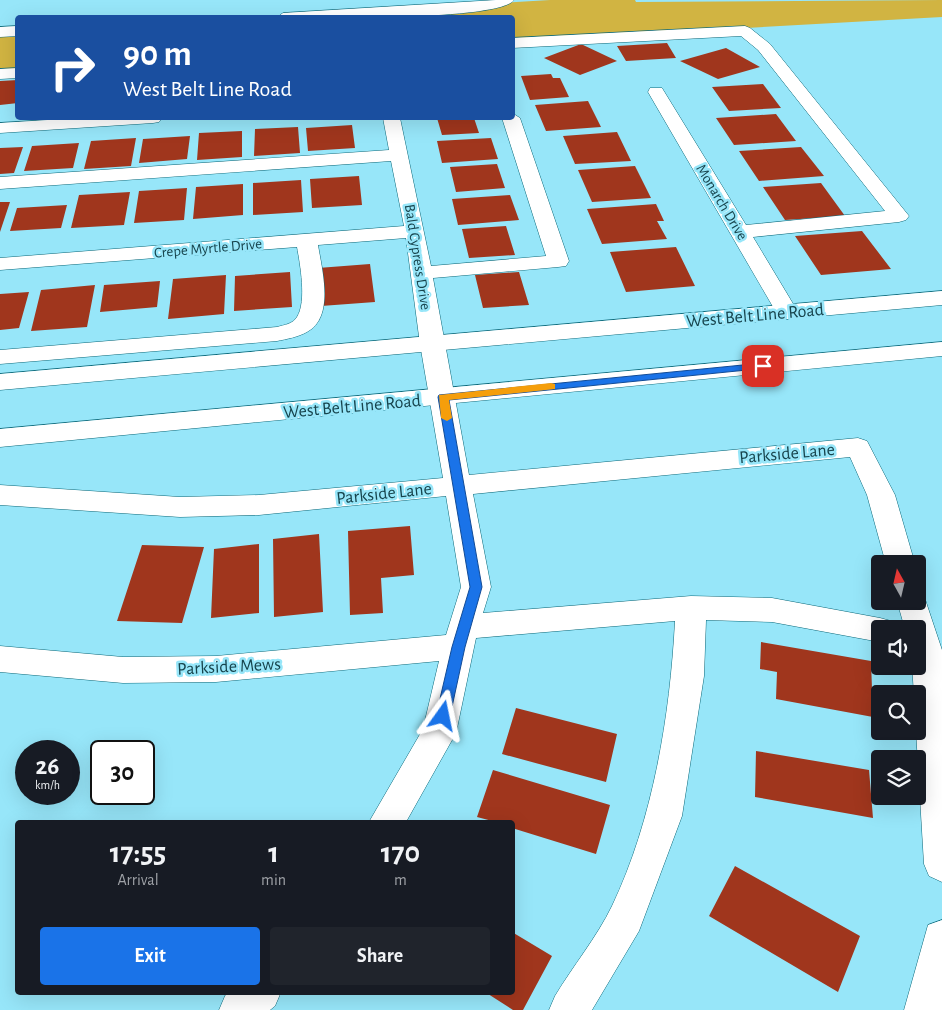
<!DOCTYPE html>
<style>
body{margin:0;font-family:"Alegreya Sans",sans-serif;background:#20242c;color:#f1f3f6;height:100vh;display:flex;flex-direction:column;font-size:19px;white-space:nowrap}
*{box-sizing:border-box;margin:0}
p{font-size:16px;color:#9ea1a6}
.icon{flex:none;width:28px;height:28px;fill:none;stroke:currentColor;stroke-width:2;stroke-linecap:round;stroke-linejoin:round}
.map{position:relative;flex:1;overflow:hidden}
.panel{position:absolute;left:15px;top:820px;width:500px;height:175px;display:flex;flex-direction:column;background:#171b24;border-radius:5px;box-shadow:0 5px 20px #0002}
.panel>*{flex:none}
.banner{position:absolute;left:15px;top:15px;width:500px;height:105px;border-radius:5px;box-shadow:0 5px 20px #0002;background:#1a4fa0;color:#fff;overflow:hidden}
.needle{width:32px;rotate:352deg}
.buttons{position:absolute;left:871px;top:555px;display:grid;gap:10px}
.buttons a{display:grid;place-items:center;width:55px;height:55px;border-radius:5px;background:#171b24;box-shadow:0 5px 20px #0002;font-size:25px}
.speed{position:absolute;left:15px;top:740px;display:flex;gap:10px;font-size:25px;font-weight:700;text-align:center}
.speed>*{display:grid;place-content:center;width:65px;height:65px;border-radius:50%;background:#171b24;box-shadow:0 5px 20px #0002;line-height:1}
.speed small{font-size:12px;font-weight:400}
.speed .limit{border:2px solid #111;border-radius:8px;background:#fff;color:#111}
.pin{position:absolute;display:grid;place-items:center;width:42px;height:42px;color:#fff;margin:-21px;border-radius:10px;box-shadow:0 2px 8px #0006}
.me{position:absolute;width:55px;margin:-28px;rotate:12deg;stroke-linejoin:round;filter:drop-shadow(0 0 4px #0008)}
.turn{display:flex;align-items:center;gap:18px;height:105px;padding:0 25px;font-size:22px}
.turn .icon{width:65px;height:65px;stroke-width:2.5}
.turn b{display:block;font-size:35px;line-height:42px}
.eta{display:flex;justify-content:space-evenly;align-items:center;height:85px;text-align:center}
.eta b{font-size:30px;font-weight:700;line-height:35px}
.button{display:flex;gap:10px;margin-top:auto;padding:10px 25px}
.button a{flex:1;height:58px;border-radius:5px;background:#1a73e8;color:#fff;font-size:20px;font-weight:700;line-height:58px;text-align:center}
.button a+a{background:#20242c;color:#f1f3f6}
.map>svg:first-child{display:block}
</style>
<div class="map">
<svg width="942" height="1010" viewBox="0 0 942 1010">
<rect width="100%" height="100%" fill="#97e6f9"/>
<path fill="#d1b442" d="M 550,0 L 635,0 L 636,2 L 942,0 L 942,17 L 513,41 L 512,18 L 235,18 Z
M 17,30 L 17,69 L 0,70 L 0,31 Z"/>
<path fill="#a0361d" d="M 667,43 L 676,58 L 626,61 L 617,46 Z
M 581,44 L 617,61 L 580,75 L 544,58 Z
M 726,48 L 760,67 L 718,79 L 680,61 Z
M 551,74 L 553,78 L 560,78 L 569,97 L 530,100 L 521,76 Z
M 18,80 L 18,103 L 0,105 L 0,81 Z
M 763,84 L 781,108 L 729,111 L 712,87 Z
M 588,101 L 601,127 L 546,131 L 535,105 Z
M 776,114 L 796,141 L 734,145 L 716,118 Z
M 437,118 L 474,118 L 479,133 L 442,135 Z
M 352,125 L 355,148 L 308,151 L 306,128 Z
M 298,127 L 300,153 L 254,156 L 255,129 Z
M 242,131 L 242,157 L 197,160 L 199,133 Z
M 617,132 L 631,161 L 575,164 L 563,136 Z
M 190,136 L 187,159 L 139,163 L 143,139 Z
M 136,138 L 131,166 L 84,169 L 91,141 Z
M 491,138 L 498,159 L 442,163 L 437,141 Z
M 79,143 L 73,168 L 24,171 L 32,146 Z
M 23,147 L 14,173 L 0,174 L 0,148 Z
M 801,147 L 824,176 L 759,181 L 739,151 Z
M 497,164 L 505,188 L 456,192 L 450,167 Z
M 635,166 L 651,198 L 592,202 L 578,170 Z
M 359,176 L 362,205 L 312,208 L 310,179 Z
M 301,180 L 303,212 L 253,215 L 253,183 Z
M 821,183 L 845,216 L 785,220 L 763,187 Z
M 243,184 L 243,215 L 193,219 L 196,187 Z
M 187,188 L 184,220 L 134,223 L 139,191 Z
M 130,192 L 124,225 L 71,228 L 79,195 Z
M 510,195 L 519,220 L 458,225 L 452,199 Z
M 0,202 L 10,202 L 0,232 Z
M 656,204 L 664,221 L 657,221 L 667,239 L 602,244 L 587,209 Z
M 67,205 L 61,228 L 10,231 L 17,208 Z
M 506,226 L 515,255 L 469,258 L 462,229 Z
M 862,231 L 891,269 L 821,275 L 795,236 Z
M 676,247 L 695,286 L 626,292 L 610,252 Z
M 370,264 L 375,302 L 321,306 L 318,268 Z
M 290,272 L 292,307 L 234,311 L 235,276 Z
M 519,272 L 529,305 L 483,308 L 475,275 Z
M 226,275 L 224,314 L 168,319 L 173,279 Z
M 160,281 L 157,307 L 100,312 L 104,285 Z
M 95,285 L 87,327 L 31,331 L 41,290 Z
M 29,292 L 19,328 L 0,330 L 0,294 Z
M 410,526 L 414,575 L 381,578 L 383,613 L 350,615 L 348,531 Z
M 319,534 L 323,612 L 274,617 L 273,539 Z
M 259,544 L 259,613 L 211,618 L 214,549 Z
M 142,545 L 204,547 L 182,623 L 117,621 Z
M 761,642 L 871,661 L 873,717 L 776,699 L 777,672 L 760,669 Z
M 516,708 L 617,734 L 606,782 L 502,754 Z
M 756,751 L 869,770 L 873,818 L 755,797 Z
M 493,770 L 610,805 L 596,854 L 512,828 L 512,822 L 496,822 L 477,817 Z
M 735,866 L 860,936 L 838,992 L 709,916 Z
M 512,932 L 552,956 L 523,1010 L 513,1010 L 485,992 L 512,992 Z"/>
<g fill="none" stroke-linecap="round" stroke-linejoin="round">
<g stroke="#0b6879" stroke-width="1">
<path id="minor" d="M 496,0 L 514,0 C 500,21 310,18 276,18 L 283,13 Z
M 18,26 L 18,36 L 0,37 L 0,27 Z
M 745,26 L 750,28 L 770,44 L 909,216 L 906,220 L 899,222 L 753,237 L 798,312 L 795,317 L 787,319 L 779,317 L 776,312 L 648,92 L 650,88 L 662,88 L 746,225 L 885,211 L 758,50 L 741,36 L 512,48 L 512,38 Z
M 18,68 L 18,78 L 0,79 L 0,69 Z
M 512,113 L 520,118 L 569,261 L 566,266 L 558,267 L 433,278 L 469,475 L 858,438 L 867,441 L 895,495 L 915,564 L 886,564 L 867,495 L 850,457 L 473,494 L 491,587 L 483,613 L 691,596 L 772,598 L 880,618 L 891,621 L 895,629 L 880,629 L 880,642 L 772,622 L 706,620 L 704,676 L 682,816 L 639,931 L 592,1010 L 549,1010 L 555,996 C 573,966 597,937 612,906 C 653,820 670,716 675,621 L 476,638 L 456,733 L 406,822 L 369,822 L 423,729 L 439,661 L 216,682 L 123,683 L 0,672 L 0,646 L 123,657 L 216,656 L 446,635 L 461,587 L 446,496 L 259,515 L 180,517 L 0,505 L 0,485 L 180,497 L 259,495 L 443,478 L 420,344 L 406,238 L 318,245 C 322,270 335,317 307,332 C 298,337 287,339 277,341 L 0,364 L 0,350 L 277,327 C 284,325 293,324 297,317 C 307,301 300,264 297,247 L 0,270 L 0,258 L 404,226 L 391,161 L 0,189 L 0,177 L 389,150 L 383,118 L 400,118 L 431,266 L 546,256 L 502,118 L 512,118 Z
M 79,118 L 162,118 L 159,122 L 153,123 L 0,133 L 0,123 Z
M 918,591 L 923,593 L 942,650 L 942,882 L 929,876 L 924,864 L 916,731 L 918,694 L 914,694 L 912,666 L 918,666 L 918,629 L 905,629 L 897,601 L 918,601 Z
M 942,920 L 942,1010 L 904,1010 L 928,925 Z
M 229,992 L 281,992 L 275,1006 L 270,1010 L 219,1010 L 225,996 Z"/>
</g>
<g stroke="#0b6879" stroke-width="1">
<path id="major" d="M 942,291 L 942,305 L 0,390 L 0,374 Z
M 942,342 L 942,356 L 0,447 L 0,429 Z"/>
</g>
<use href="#minor" fill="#fff" fill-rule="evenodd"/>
<use href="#major" fill="#fff" fill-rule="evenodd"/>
</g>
<path fill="#1a73e8" stroke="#114b97" d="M 763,363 L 768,366 L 767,368 L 449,400 L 482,587 L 465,647 L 450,716 L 448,720 L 438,720 L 436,716 L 452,647 L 470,587 L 438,397 L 439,395 Z"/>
<path fill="#f59e0b" d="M 551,383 L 555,384 L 555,389 L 449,400 L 452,418 L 447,421 L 441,418 L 439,395 Z"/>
<g text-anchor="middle" stroke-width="5" stroke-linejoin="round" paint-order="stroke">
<g font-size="15" fill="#17444d" stroke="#97e6f9">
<text transform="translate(722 202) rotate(59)" y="5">Monarch Drive</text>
<text transform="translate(208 248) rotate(-5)" y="5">Crepe Myrtle Drive</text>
<text transform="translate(418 257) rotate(81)" y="5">Bald Cypress Drive</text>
</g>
<g font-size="18" fill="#17444d" stroke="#97e6f9">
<text transform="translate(755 315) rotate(-5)" y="6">West Belt Line Road</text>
<text transform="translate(352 406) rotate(-5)" y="6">West Belt Line Road</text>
<text transform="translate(787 453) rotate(-5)" y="6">Parkside Lane</text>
<text transform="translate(384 493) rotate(-6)" y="6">Parkside Lane</text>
<text transform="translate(229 666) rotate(-3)" y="6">Parkside Mews</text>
</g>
</g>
</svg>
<div class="buttons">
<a><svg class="needle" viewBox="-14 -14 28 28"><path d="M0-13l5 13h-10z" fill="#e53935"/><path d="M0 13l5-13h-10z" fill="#9ea1a6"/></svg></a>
<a><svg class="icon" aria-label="sound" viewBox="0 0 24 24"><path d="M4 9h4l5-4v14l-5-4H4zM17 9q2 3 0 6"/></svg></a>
<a><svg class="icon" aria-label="search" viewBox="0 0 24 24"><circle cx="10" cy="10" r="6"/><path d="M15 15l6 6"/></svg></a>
<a><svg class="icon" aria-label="layers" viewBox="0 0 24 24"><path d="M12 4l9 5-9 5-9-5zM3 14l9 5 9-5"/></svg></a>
</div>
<div class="speed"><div>26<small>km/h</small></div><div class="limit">30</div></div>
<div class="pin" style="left:763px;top:366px;background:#d93025"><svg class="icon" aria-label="arrive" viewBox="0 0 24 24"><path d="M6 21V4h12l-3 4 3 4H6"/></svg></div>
<svg class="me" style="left:443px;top:716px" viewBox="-20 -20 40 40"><path d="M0-17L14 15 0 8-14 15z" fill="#1a73e8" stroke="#fff" stroke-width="4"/></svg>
<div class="banner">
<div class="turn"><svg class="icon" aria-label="right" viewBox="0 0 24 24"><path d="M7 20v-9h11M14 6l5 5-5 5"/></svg><div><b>90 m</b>West Belt Line Road</div></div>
</div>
<section class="panel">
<div class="eta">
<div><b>17:55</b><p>Arrival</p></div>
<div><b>1</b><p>min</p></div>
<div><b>170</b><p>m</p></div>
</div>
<div class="button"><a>Exit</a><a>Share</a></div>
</section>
</div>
